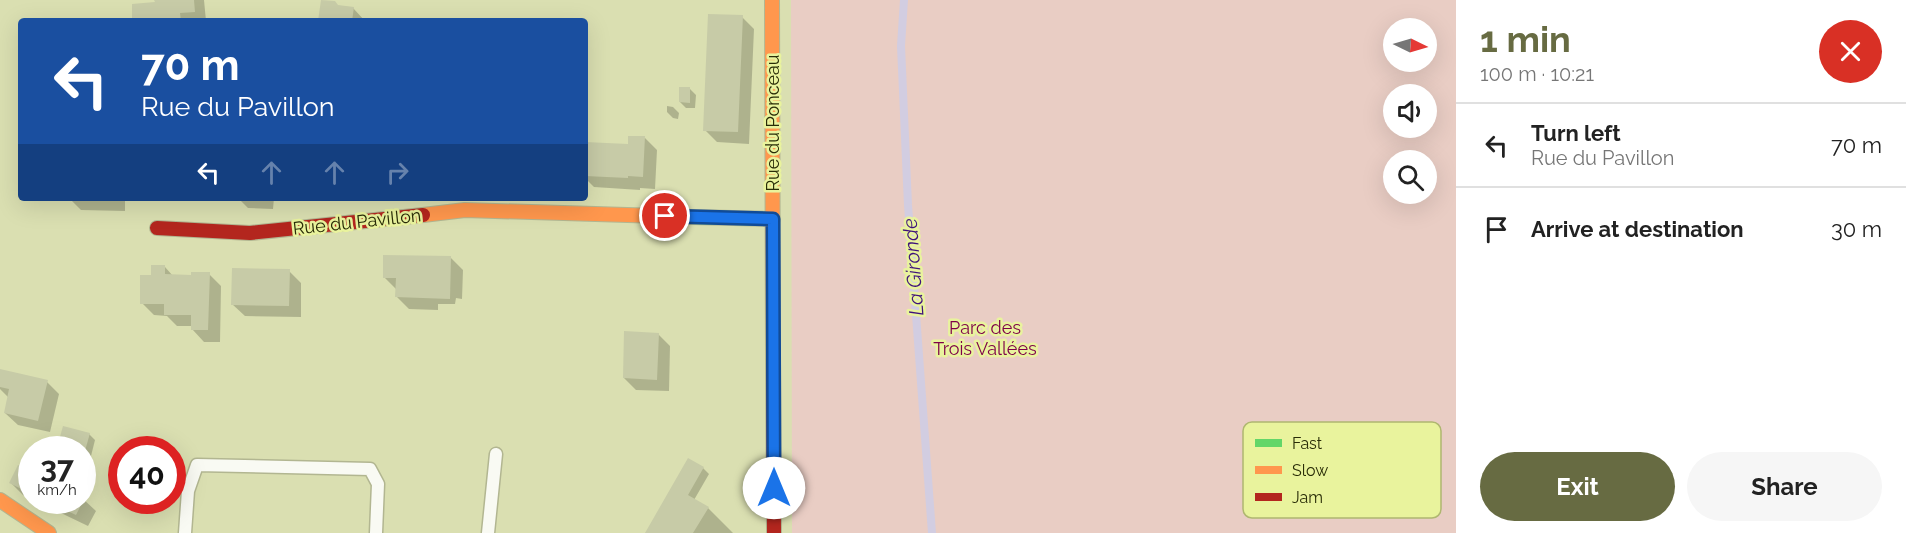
<!DOCTYPE html>
<meta charset="utf-8">
<style>
body{margin:0;font-family:Raleway,sans-serif;background:#f6f6f6;color:#222;height:100vh;display:flex;flex-direction:column;font-size:22px;white-space:nowrap}
*{box-sizing:border-box;margin:0}
p{font-size:20px;color:#767676}
.icon{flex:none;width:33px;height:33px;fill:none;stroke:currentColor;stroke-width:2;stroke-linecap:round;stroke-linejoin:round}
.map{position:relative;flex:1;overflow:hidden}
.details{display:flex;flex-direction:column;background:#fff;width:450px}
.details>*{flex:none}
.hud{position:absolute;left:18px;top:18px;width:570px;height:183px;border-radius:6px;box-shadow:0 6px 24px #0002;background:#1a4fa0;color:#fff;overflow:hidden}
.needle{width:39px;rotate:95deg}
.fabs{position:absolute;left:1383px;top:18px;display:grid;gap:12px}
.fabs a{display:grid;place-items:center;width:54px;height:54px;border-radius:50%;background:#fff;box-shadow:0 6px 24px #0002;font-size:30px}
.speed{position:absolute;left:18px;top:436px;display:flex;gap:12px;font-size:30px;font-weight:700;text-align:center}
.speed>*{display:grid;place-content:center;width:78px;height:78px;border-radius:50%;background:#fff;box-shadow:0 6px 24px #0002;line-height:1}
.speed small{font-size:15px;font-weight:400}
.speed .limit{border:9px solid #d22;background:#fff;color:#111}
.pin{position:absolute;display:grid;place-items:center;width:51px;height:51px;color:#fff;margin:-26px;border:3px solid #fff;border-radius:50%;box-shadow:0 2px 6px #0007}
.me{position:absolute;width:66px;margin:-33px;rotate:0deg;stroke-linejoin:round;filter:drop-shadow(0 0 4px #0008)}
.turn{display:flex;align-items:center;gap:21px;height:126px;padding:0 24px;font-size:27px}
.turn .icon{width:78px;height:78px;stroke-width:2.5}
.turn b{display:block;font-size:42px;line-height:51px}
.lanes{display:flex;align-items:center;height:57px;padding:0 24px;background:#0003;justify-content:center;gap:30px;direction:ltr}
.lanes .off{opacity:.35}
.round{display:grid;place-items:center;flex:none;width:63px;height:63px;border-radius:32px;background:#f6f6f6}
.overview{display:flex;align-items:center;justify-content:space-between;height:102px;padding:0 24px}
h1{font-size:36px;font-weight:700;line-height:45px;color:#676b42}
.cta{display:flex;gap:12px;margin-top:auto;padding:12px 24px}
.cta a{flex:1;height:69px;border-radius:36px;background:#676b42;color:#fff;font-size:24px;font-weight:700;line-height:69px;text-align:center}
.cta a+a{background:#f6f6f6;color:#222}
ul{padding:0;list-style:none}
li{display:flex;align-items:center;gap:18px;height:84px;padding:0 24px;border-top:2px solid #e0e0e0}
li div{flex:1}
li b{display:block;font-size:22px}
li em{font-style:normal}
main{display:flex;flex:1;min-height:0}
.map>svg:first-child{display:block}
</style>
<main>
<div class="map">
<svg width="1456" height="533" viewBox="0 0 1456 533">
<rect width="100%" height="100%" fill="#dadfb1"/>
<path fill="#e9cdc4" fill-rule="evenodd" d="M 791,0 L 1456,0 L 1456,533 L 792,533 ZM 1394,28 L 1426,28 L 1426,62 L 1394,62 ZM 1394,94 L 1426,94 L 1426,128 L 1394,128 ZM 1394,160 L 1426,160 L 1426,194 L 1394,194 Z"/>
<path fill="#0003" d="M 156,0 L 204,0 L 206,21 L 137,21 L 134,18 L 156,3 Z
M 339,7 L 353,8 L 365,21 L 320,21 Z
M 742,17 L 754,29 L 749,144 L 717,142 L 705,130 Z
M 690,89 L 696,95 L 695,108 L 686,108 L 680,102 Z
M 667,106 L 673,107 L 679,113 L 678,119 L 673,118 L 667,112 Z
M 645,138 L 657,150 L 655,189 L 640,188 L 640,190 L 594,187 L 585,178 L 585,143 L 629,146 Z
M 69,198 L 125,198 L 125,211 L 81,210 Z
M 238,198 L 274,198 L 273,209 L 248,208 Z
M 344,198 L 376,198 L 365,199 L 360,201 L 348,200 Z
M 450,257 L 463,270 L 462,299 L 456,298 L 455,304 L 438,304 L 438,310 L 409,309 L 397,297 L 397,290 L 384,277 Z
M 165,267 L 173,276 L 209,274 L 221,286 L 220,342 L 204,342 L 192,329 L 192,326 L 177,326 L 167,316 L 154,315 L 142,303 L 152,276 Z
M 289,271 L 301,283 L 301,317 L 245,316 L 232,304 Z
M 658,334 L 670,346 L 669,391 L 636,390 L 624,378 Z
M 0,373 L 47,382 L 59,394 L 50,432 L 18,425 L 5,413 L 9,398 L 0,389 Z
M 89,434 L 95,440 L 91,456 L 82,454 L 82,450 L 66,449 L 60,443 Z
M 703,468 L 709,474 L 694,500 L 708,508 L 733,533 L 647,533 Z
M 32,473 L 32,499 L 23,495 L 11,483 Z
M 82,498 L 96,511 L 88,526 L 36,501 L 82,501 Z"/>
<g fill="none" stroke-linecap="round" stroke-linejoin="round">
<path stroke="#d2cde1" stroke-width="8" d="M 904,0 L 901,46 L 908,205 L 932,533"/>
</g>
<path fill="#c7cba7" d="M 154,0 L 194,0 L 195,12 L 180,13 L 181,21 L 140,21 L 139,18 L 132,18 L 132,4 L 155,2 Z
M 321,0 L 335,1 L 338,5 L 354,7 L 352,21 L 318,21 Z
M 708,14 L 743,15 L 738,132 L 703,131 Z
M 679,87 L 690,87 L 690,103 L 679,102 Z
M 628,136 L 645,136 L 643,177 L 628,176 L 628,178 L 585,176 L 585,142 L 628,144 Z
M 383,255 L 451,256 L 450,299 L 395,297 L 396,278 L 383,278 Z
M 151,265 L 165,265 L 165,274 L 191,275 L 191,272 L 210,272 L 208,330 L 191,330 L 191,315 L 164,315 L 164,304 L 140,304 L 140,275 L 151,275 Z
M 232,268 L 290,269 L 289,306 L 231,305 Z
M 624,331 L 659,333 L 657,380 L 623,378 Z
M 0,369 L 48,380 L 38,421 L 4,413 L 9,389 L 0,387 Z
M 63,426 L 90,433 L 85,451 L 58,444 Z
M 688,458 L 704,467 L 688,495 L 709,507 L 693,533 L 645,533 Z
M 18,465 L 32,472 L 32,494 L 9,483 Z
M 46,501 L 83,501 L 76,515 Z"/>
<g fill="none" stroke-linecap="round" stroke-linejoin="round">
<g stroke="#b2b691" stroke-width="15">
<path id="lane" d="M 185,533 L 188,491 L 197,465 L 370,469 L 378,484 L 376,533
M 488,533 L 496,454"/>
</g>
<g stroke="#b2b691" stroke-width="16">
<path id="fast" d="M 691,217 L 773,219"/>
</g>
<g stroke="#b2b691" stroke-width="16">
<path id="slow" d="M 772,0 L 773,362
M 423,215 L 465,210 L 691,217
M 0,500 L 49,533"/>
</g>
<g stroke="#b2b691" stroke-width="16">
<path id="jam" d="M 157,228 L 250,233 L 423,215
M 773,362 L 774,533"/>
</g>
<use href="#lane" stroke="#f9faf3" stroke-width="12"/>
<use href="#fast" stroke="#63d668" stroke-width="14"/>
<use href="#slow" stroke="#ff974d" stroke-width="14"/>
<use href="#jam" stroke="#b3261e" stroke-width="14"/>
</g>
<g fill="none" stroke-linecap="round" stroke-linejoin="round">
<g stroke="#114b97" stroke-width="15">
<path id="route" d="M 665,216 L 773,219 L 774,488"/>
</g>
<use href="#route" stroke="#1a73e8" stroke-width="10"/>
</g>
<g text-anchor="middle" stroke-width="5" stroke-linejoin="round" paint-order="stroke">
<g font-size="18" fill="#292c07" stroke="#e9f39d">
<text transform="translate(773 123) rotate(-90)" y="6">Rue du Ponceau</text>
<text transform="translate(357 222) rotate(-6)" y="6">Rue du Pavillon</text>
</g>
<g font-size="18" fill="#7d0049" stroke="#e9f39d">
<text x="985" y="334">Parc des<tspan x="985" dy="21">Trois Vallées</tspan></text>
</g>
<g font-size="20" font-style="italic" fill="#3e127c" stroke="#e9f39d">
<text transform="translate(913 267) rotate(-94)" y="7">La Gironde</text>
</g>
</g>
<rect x="1243" y="422" width="198" height="96" rx="9" fill="#e9f39d" stroke="#afb770" stroke-width="1.5"/>
<rect x="1255" y="439" width="27" height="8" fill="#63d668"/>
<rect x="1255" y="466" width="27" height="8" fill="#ff974d"/>
<rect x="1255" y="493" width="27" height="8" fill="#b3261e"/>
<g font-size="16" fill="#292c07">
<text x="1292" y="449">Fast</text>
<text x="1292" y="476">Slow</text>
<text x="1292" y="503">Jam</text>
</g>
</svg>
<div class="fabs">
<a><svg class="needle" viewBox="-14 -14 28 28"><path d="M0-13l5 13h-10z" fill="#e53935"/><path d="M0 13l5-13h-10z" fill="#767676"/></svg></a>
<a><svg class="icon" aria-label="sound" viewBox="0 0 24 24"><path d="M4 9h4l5-4v14l-5-4H4zM17 9q2 3 0 6"/></svg></a>
<a><svg class="icon" aria-label="search" viewBox="0 0 24 24"><circle cx="10" cy="10" r="6"/><path d="M15 15l6 6"/></svg></a>
</div>
<div class="speed"><div>37<small>km/h</small></div><div class="limit">40</div></div>
<div class="pin" style="left:665px;top:216px;background:#d93025"><svg class="icon" aria-label="arrive" viewBox="0 0 24 24"><path d="M6 21V4h12l-3 4 3 4H6"/></svg></div>
<svg class="me" style="left:774px;top:488px" viewBox="-20 -20 40 40"><circle r="19" fill="#fff"/><path d="M0-13L10 11 0 6-10 11z" fill="#1a73e8"/></svg>
<div class="hud">
<div class="turn"><svg class="icon" aria-label="left" viewBox="0 0 24 24"><path d="M17 20v-9H6M10 6l-5 5 5 5"/></svg><div><b>70 m</b>Rue du Pavillon</div></div>
<div class="lanes"><svg class="icon" aria-label="left" viewBox="0 0 24 24"><path d="M17 20v-9H6M10 6l-5 5 5 5"/></svg><svg class="icon off" aria-label="ahead" viewBox="0 0 24 24"><path d="M12 20V5M6 11l6-6 6 6"/></svg><svg class="icon off" aria-label="ahead" viewBox="0 0 24 24"><path d="M12 20V5M6 11l6-6 6 6"/></svg><svg class="icon off" aria-label="right" viewBox="0 0 24 24"><path d="M7 20v-9h11M14 6l5 5-5 5"/></svg></div>
</div>
</div>
<section class="details">
<div class="overview"><div><h1>1 min</h1><p>100 m · 10:21</p></div><a class="round" style="background:#d93025;color:#fff"><svg class="icon" aria-label="close" viewBox="0 0 24 24"><path d="M6 6l12 12M18 6L6 18"/></svg></a></div>
<ul>
<li><svg class="icon" aria-label="left" viewBox="0 0 24 24"><path d="M17 20v-9H6M10 6l-5 5 5 5"/></svg><div><b>Turn left</b><p>Rue du Pavillon</p></div><em>70 m</em></li>
<li><svg class="icon" aria-label="arrive" viewBox="0 0 24 24"><path d="M6 21V4h12l-3 4 3 4H6"/></svg><div><b>Arrive at destination</b></div><em>30 m</em></li>
</ul>
<div class="cta"><a>Exit</a><a>Share</a></div>
</section>
</main>
